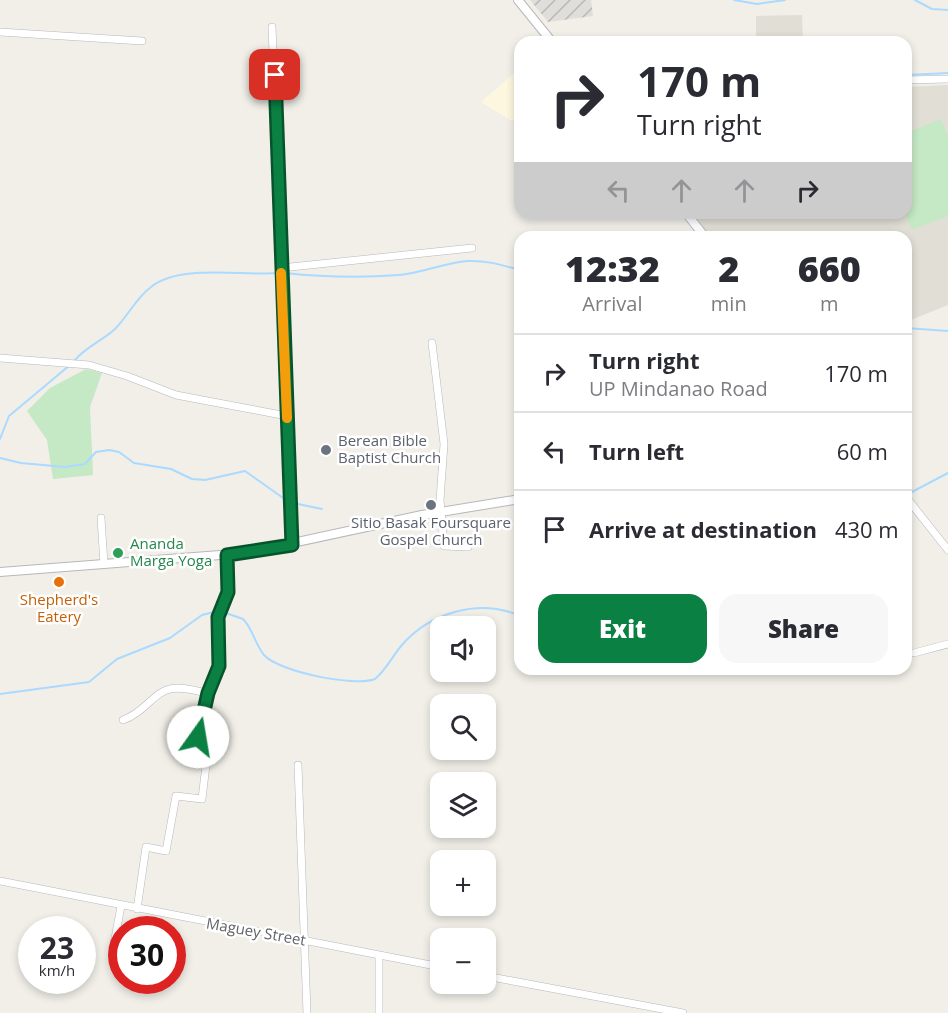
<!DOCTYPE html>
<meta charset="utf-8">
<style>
body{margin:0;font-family:"Open Sans",sans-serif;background:#f7f7f7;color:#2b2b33;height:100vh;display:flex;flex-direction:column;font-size:22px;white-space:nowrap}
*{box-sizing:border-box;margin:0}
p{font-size:20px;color:#7c7c81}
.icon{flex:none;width:33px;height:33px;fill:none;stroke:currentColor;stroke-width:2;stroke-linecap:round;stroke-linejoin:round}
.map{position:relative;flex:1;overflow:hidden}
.details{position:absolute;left:514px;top:231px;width:398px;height:444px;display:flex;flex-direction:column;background:#fff;border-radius:18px;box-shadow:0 3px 9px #0003}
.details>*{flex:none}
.top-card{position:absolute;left:514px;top:36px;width:398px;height:183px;border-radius:18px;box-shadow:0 3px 9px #0003;background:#fff;color:#2b2b33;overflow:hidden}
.buttons{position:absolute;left:430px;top:616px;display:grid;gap:12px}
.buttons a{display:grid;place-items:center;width:66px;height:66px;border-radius:12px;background:#fff;box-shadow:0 3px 9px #0003;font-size:30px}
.speed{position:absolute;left:18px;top:916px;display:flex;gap:12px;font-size:30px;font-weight:700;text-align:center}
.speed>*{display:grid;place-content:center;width:78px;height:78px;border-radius:50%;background:#fff;box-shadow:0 3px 9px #0003;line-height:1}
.speed small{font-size:15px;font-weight:400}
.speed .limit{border:9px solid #d22;background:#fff;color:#111}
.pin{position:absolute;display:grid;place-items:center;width:51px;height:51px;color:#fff;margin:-26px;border-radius:12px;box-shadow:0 3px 9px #0006}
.me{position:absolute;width:66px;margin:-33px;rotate:13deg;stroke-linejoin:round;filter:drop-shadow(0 0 4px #0008)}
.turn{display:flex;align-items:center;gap:21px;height:126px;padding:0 24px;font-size:27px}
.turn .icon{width:78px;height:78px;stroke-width:2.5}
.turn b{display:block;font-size:42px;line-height:51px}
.lanes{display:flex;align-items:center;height:57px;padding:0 24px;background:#0003;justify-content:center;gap:30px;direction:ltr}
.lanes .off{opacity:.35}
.eta{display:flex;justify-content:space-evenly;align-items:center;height:102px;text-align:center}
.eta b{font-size:36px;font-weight:800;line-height:42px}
.button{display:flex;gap:12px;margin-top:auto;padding:12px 24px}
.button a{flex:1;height:69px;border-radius:18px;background:#0b8043;color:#fff;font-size:24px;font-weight:800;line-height:69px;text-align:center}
.button a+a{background:#f7f7f7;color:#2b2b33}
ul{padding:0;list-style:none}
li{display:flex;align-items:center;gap:18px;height:78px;padding:0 24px;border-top:2px solid #e1e1e2}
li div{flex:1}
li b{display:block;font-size:22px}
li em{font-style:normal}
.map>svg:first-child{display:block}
</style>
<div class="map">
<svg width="948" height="1013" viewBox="0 0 948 1013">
<defs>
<pattern id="industrial-furrows" width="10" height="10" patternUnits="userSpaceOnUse" patternTransform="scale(1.5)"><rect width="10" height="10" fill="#e0deda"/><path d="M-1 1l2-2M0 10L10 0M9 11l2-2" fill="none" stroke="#b9b8b5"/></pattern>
</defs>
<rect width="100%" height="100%" fill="#f1efe8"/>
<path fill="#fef7e0" d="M 520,68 L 520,114 L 512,121 L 481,102 Z"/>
<path fill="url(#industrial-furrows)" d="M 530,0 L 591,0 L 593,16 L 548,22 Z"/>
<path fill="#e1ded6" d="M 802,15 L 803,42 L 756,42 L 756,16 Z
M 948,85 L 948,305 L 906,322 L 906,237 L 710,237 L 692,213 L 906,213 L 906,87 Z"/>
<path fill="#c5e8c5" d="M 941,119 L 948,136 L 948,216 L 912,230 L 905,213 L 906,133 Z
M 86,369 L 102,373 L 90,407 L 93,475 L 53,479 L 47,440 L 27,411 L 50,388 Z"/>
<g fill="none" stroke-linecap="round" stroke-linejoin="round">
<path stroke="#aadaff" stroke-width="2" d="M 734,0 L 757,4 L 785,0
M 915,0 L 932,9 L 948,10
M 906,75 L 948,73
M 285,273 C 322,277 361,278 399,275 C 422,273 444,263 467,261 C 486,260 502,265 520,270
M 906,328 L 948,331
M 75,360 C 87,346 102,341 115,329 C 128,316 136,298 151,287 C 179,264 241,276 277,273
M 0,439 L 9,416 L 70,365
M 0,458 L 21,463 L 65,467 L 85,464 L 96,452 L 109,450 L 119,452 L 134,463 L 171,469 L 192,479 L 205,480 L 245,471 L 286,500
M 908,494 L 948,473
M 293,503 L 322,509
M 223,612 L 243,619 C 253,629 255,644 264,655 C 279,672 355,687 375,679 C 386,670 392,657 401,646 C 430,612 480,598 520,616
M 0,694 L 89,682 L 117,659 L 170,638 L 202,615 L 214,612"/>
<g stroke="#b5b8bc" stroke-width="8">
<path id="minor" d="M 272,27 L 292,545
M 0,32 L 142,41
M 906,80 L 948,79
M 281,268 L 472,248
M 432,343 L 444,444 L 440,500 L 444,546 L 468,547
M 0,358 L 89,365 L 127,376 L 176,395 L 287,416
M 906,497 L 948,550
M 101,518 L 104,564
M 914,653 L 948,644
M 123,720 C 144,713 154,692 170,689 C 182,686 196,691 208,693
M 298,765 L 307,1013
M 0,881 L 441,967
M 137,909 L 146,847 L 166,851 L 176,796 L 202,799 L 209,739 L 198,737 L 208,693 L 219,666 L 218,617 L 228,592 L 227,555
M 114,944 L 121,906
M 379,955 L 379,1013
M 486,976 L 683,1013"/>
</g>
<g stroke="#b5b8bc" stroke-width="10">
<path id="tertiary" d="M 518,0 L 552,42
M 686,213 L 705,237
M 0,572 L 246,553 L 422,515 L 520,499"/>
</g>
<use href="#minor" stroke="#fff" stroke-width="7"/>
<use href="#tertiary" stroke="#fff" stroke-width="8"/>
</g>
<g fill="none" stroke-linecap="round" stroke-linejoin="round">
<g stroke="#07532c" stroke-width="15">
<path id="route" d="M 198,737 L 208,693 L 219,666 L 218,617 L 228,592 L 227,555 L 292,545 L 275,75"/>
</g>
<use href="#route" stroke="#0b8043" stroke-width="10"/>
<path stroke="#f59e0b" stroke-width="10" d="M 281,273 L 287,418"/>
</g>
<g fill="#6b7280" stroke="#fff" stroke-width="2">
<circle cx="326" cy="450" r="6"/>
<circle cx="431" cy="505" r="6"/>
</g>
<circle fill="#2e9e5b" stroke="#fff" stroke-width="2" cx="118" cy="553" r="6"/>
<circle fill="#e8710a" stroke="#fff" stroke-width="2" cx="59" cy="582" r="6"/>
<g text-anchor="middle" stroke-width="5" stroke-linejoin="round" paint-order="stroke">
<g font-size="15" fill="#5b616d" stroke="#fff" text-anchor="start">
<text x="338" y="446">Berean Bible<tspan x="338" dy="17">Baptist Church</tspan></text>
<text x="431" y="528" text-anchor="middle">Sitio Basak Foursquare<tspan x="431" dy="17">Gospel Church</tspan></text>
</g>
<g font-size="15" fill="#27864d" stroke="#fff" text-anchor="start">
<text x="130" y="549">Ananda<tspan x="130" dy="17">Marga Yoga</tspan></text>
</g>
<g font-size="15" fill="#c56008" stroke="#fff">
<text x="59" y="605">Shepherd's<tspan x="59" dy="17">Eatery</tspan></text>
</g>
<g font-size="15" fill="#5f6368" stroke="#fff">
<text transform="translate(256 932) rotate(10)" y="5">Maguey Street</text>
</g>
</g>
</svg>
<div class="buttons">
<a><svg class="icon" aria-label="sound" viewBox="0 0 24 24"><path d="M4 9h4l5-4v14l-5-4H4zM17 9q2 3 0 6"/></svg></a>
<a><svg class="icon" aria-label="search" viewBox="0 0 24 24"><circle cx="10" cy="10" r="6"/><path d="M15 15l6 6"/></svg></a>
<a><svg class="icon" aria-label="layers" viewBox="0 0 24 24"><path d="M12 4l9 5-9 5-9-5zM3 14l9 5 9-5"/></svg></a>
<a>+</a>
<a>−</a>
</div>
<div class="speed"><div>23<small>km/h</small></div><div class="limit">30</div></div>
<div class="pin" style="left:275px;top:75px;background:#d93025"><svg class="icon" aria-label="arrive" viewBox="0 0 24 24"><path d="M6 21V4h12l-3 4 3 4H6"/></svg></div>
<svg class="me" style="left:198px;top:737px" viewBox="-20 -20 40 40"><circle r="19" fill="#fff"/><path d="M0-13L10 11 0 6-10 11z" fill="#0b8043"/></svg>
<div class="top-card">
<div class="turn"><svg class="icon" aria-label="right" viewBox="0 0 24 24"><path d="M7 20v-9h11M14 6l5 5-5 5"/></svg><div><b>170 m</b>Turn right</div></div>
<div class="lanes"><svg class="icon off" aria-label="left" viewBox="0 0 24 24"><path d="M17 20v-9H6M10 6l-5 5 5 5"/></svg><svg class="icon off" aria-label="ahead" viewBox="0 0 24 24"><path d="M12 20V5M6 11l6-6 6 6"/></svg><svg class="icon off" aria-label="ahead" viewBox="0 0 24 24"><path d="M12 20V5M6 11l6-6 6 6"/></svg><svg class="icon" aria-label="right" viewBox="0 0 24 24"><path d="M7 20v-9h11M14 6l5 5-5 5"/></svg></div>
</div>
<section class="details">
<div class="eta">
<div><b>12:32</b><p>Arrival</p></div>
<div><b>2</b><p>min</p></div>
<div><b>660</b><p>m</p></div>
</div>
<ul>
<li><svg class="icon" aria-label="right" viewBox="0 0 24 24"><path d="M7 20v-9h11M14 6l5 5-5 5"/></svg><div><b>Turn right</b><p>UP Mindanao Road</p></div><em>170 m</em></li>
<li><svg class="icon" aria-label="left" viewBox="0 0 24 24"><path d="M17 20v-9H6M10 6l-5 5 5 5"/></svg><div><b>Turn left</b></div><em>60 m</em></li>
<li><svg class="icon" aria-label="arrive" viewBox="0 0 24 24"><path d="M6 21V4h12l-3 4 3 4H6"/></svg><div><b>Arrive at destination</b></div><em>430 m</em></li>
</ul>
<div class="button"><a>Exit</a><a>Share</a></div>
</section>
</div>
